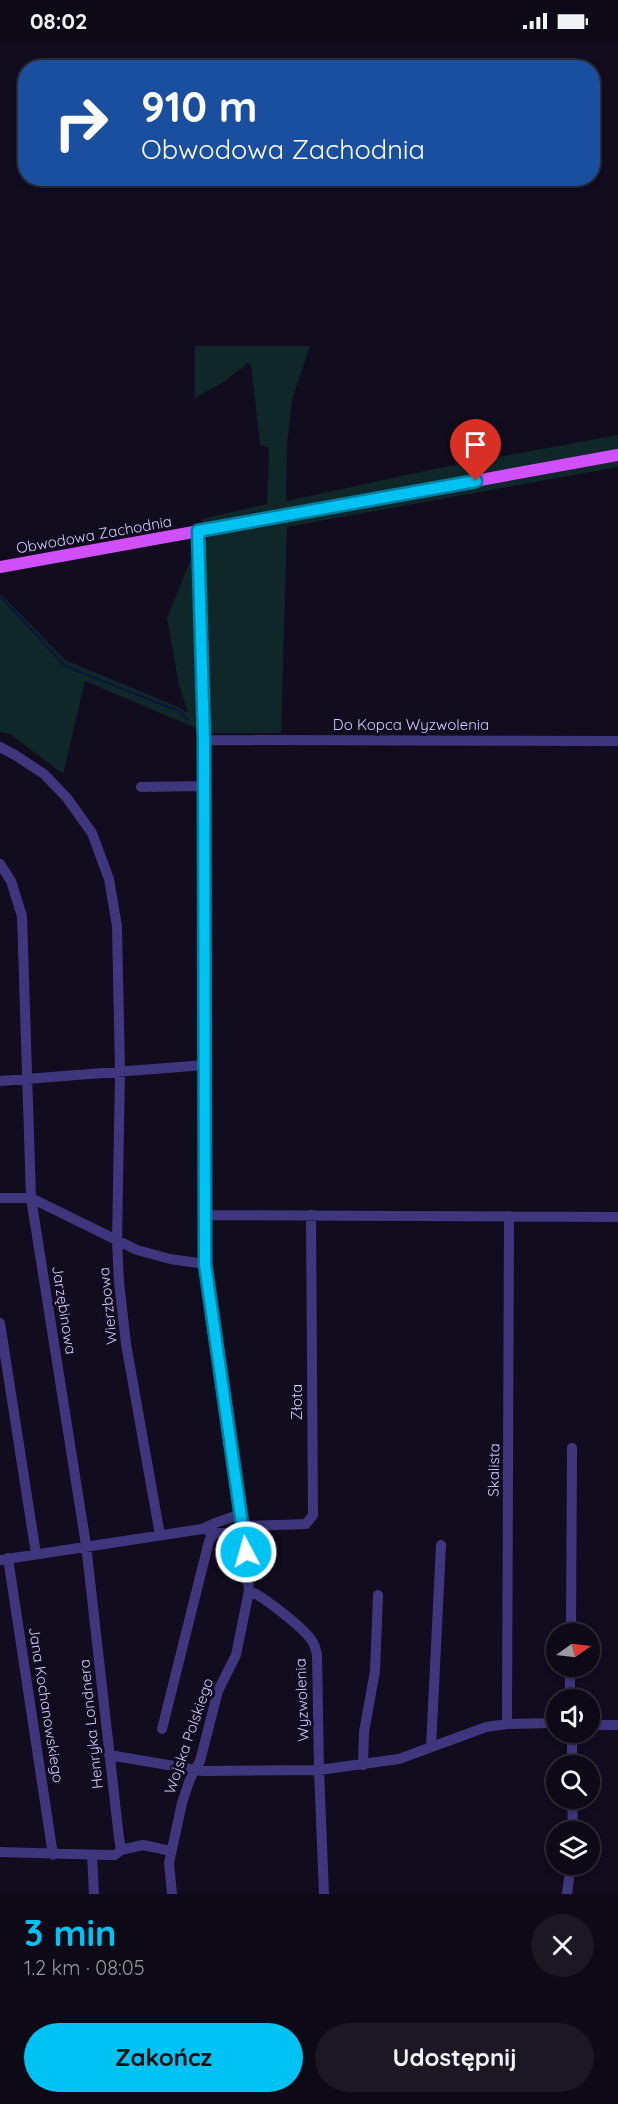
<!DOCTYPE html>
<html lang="pl">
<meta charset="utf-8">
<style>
body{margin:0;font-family:Quicksand,sans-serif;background:#1b1723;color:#f1f3f6;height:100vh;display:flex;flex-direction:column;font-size:22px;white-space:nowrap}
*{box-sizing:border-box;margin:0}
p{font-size:20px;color:#9a9aa1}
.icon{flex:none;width:33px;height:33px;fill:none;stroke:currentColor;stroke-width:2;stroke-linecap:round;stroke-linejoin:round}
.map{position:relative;height:1852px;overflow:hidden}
.details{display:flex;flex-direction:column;background:#0d0916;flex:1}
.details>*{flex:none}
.banner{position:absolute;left:18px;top:18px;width:582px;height:126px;border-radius:24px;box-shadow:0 3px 9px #0003,0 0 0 2px #2d2a35;background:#1a4fa0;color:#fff;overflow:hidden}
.needle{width:39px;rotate:76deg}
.fabs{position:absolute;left:546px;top:1581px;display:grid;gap:12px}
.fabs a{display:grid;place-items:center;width:54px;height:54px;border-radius:50%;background:#0d0916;box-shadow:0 3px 9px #0003,0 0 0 2px #2d2a35;font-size:30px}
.pin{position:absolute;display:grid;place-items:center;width:51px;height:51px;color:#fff;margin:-62px -26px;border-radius:50% 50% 50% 0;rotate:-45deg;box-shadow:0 0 6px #0007}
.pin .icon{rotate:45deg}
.me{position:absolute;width:66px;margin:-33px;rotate:354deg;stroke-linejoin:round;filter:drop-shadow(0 0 4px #0008)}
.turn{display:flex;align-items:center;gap:21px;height:126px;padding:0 24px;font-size:27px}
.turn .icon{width:78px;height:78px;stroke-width:2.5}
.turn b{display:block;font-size:42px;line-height:51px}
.round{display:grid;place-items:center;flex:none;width:63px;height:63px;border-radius:32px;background:#1b1723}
.summary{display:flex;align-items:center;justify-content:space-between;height:102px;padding:0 24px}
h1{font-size:36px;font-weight:700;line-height:45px;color:#00c3f4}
.cta{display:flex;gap:12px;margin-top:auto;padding:12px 24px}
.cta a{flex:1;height:69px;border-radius:36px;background:#00c3f4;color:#111;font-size:24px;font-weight:700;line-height:69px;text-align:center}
.cta a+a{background:#1b1723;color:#f1f3f6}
.status{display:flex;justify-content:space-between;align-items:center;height:42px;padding:0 30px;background:#0d0916;direction:ltr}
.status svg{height:16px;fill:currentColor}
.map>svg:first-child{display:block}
</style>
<div class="status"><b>08:02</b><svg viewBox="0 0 49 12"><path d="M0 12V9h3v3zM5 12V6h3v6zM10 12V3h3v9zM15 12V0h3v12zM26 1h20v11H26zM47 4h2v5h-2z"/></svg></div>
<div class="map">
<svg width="618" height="1852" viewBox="0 0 618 1852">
<rect width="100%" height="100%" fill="#110c1e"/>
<path fill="#0f2728" d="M 195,304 L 310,304 L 292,357 L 287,404 L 286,459 L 439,426 L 618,393 L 618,408 L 204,482 L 201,477 L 267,462 L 269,407 L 260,402 L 251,323 L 248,321 L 225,339 L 195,356 Z
M 618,418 L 618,425 L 287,485 L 281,691 L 208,691 L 204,502 L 211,492 Z
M 193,512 L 198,687 L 85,639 L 63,732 L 10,692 L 0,690 L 0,551 L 65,618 L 178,665 L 188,671 L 179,643 L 167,576 Z"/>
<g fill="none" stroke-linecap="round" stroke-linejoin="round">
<path stroke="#08163b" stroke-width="2" d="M 0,554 L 65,624 L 181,670 L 187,677"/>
<path stroke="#40367e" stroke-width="10" d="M 204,698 L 618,699
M 0,705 L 15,713 L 44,732 L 67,756 L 92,791 L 109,837 L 117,884 L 120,1030 L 117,1199 L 119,1240 L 126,1302 L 160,1493
M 141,745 L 204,744
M 0,822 L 11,839 L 22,874 L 31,1156 L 86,1503 L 119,1796 L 121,1808 L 143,1803 L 171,1809
M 0,1039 L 205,1023
M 0,1156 L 31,1156 L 137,1208 L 170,1217 L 205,1222
M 205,1173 L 618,1175
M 0,1281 L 36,1512
M 243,1484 L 306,1482 L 313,1473 L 311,1173
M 208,1489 L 214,1491 L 244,1491
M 8,1516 L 53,1813
M 0,1518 L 202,1487 L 215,1481 L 241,1472
M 249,1549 C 262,1553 305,1587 312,1599 C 315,1603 316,1609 317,1613 L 319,1728 L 324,1852
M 571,1592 L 572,1406
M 570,1658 L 570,1624
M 507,1682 L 509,1174
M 590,1683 L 618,1683
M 162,1687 L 209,1499 L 214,1491
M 572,1690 L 572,1724
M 431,1705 L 441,1503
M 109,1713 L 203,1729 L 319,1728 L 399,1717 L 486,1685 L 507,1682 L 556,1681
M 363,1723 L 364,1690 L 375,1629 L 378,1553
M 572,1756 L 573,1790
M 0,1810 L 107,1813 L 115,1813 L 121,1808
M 92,1813 L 94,1852
M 172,1852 L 169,1821 L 182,1761 L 190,1737 L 200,1719 L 218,1649 L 236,1613 L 249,1549 L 243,1484 L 205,1222 L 204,698 L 198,489
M 567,1852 L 571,1822"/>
<path stroke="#d050ff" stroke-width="12" d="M 0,525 L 618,413"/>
</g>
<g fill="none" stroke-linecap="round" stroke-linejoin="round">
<g stroke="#007f9f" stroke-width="15">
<path id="route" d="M 246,1510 L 205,1222 L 204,698 L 198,489 L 476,439"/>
</g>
<use href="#route" stroke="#00c3f4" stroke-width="10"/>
</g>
<g text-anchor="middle" stroke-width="6" stroke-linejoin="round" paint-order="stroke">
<g font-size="15" fill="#d5c9ff" stroke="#110c1e">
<text transform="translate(94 493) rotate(-10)" y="5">Obwodowa Zachodnia</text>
<text x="411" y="688">Do Kopca Wyzwolenia</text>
<text transform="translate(108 1264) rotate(-96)" y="5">Wierzbowa</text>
<text transform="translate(64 1268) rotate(81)" y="5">Jarzębinowa</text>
<text transform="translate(297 1360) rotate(-90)" y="5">Złota</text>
<text transform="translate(494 1428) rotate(-89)" y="5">Skalista</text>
<text transform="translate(302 1658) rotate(-92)" y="5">Wyzwolenia</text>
<text transform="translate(46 1663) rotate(81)" y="5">Jana Kochanowskiego</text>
<text transform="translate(91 1682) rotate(-96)" y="5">Henryka Londnera</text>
<text transform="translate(189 1694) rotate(-71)" y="5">Wojska Polskiego</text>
</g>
</g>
</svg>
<div class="fabs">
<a><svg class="needle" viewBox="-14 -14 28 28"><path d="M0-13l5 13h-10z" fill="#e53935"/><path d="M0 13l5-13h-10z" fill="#9a9aa1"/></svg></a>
<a><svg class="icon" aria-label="sound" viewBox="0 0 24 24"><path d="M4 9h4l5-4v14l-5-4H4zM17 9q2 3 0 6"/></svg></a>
<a><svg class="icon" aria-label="search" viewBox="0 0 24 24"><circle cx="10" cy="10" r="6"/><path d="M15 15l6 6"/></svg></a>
<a><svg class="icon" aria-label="layers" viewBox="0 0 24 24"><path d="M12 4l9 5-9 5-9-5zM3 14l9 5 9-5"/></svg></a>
</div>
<div class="pin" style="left:476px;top:439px;background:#d93025"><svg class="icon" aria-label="arrive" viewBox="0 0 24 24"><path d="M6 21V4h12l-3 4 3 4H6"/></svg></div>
<svg class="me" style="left:246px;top:1510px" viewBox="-20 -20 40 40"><circle r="17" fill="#00c3f4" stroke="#fff" stroke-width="3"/><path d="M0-11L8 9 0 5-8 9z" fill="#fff"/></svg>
<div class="banner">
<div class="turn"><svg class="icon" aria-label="right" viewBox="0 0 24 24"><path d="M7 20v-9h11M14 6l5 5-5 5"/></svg><div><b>910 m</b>Obwodowa Zachodnia</div></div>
</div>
</div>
<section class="details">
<div class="summary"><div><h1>3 min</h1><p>1.2 km · 08:05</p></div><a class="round"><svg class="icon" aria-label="close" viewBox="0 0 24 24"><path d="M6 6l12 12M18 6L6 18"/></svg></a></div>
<div class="cta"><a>Zakończ</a><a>Udostępnij</a></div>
</section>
